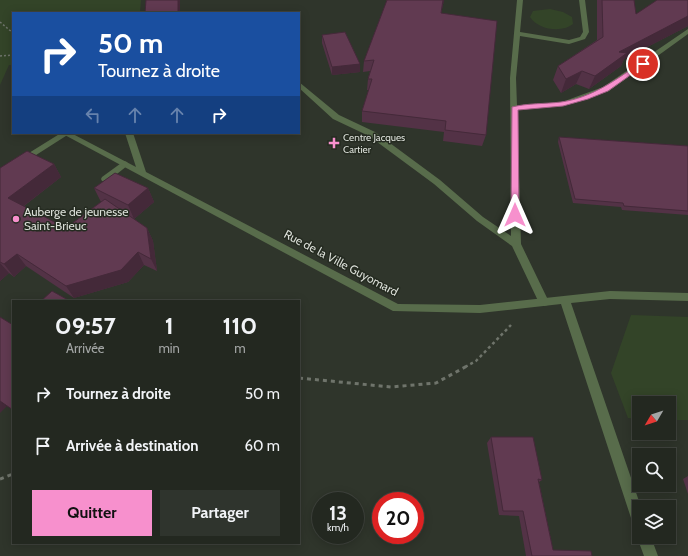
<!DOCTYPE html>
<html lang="fr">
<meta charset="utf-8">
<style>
body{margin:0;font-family:Cabin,sans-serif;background:#2f342d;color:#f1f3f6;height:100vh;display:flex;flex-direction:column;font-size:15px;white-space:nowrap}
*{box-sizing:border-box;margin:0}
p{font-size:13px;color:#a3a6a5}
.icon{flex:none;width:22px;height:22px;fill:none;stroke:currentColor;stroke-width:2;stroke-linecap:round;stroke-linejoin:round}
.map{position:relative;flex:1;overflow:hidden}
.panel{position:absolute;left:12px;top:300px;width:288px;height:244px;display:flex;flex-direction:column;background:#232820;border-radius:0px;box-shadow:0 2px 10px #0003,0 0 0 1px #40443e}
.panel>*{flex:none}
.top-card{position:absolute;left:12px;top:12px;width:288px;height:122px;border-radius:0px;box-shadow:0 2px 10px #0003,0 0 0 1px #40443e;background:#1a4fa0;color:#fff;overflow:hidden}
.needle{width:26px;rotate:231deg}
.controls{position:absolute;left:632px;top:396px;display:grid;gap:8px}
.controls a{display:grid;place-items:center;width:44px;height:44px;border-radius:0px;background:#232820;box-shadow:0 2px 10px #0003,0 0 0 1px #40443e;font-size:20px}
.speed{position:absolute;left:312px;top:492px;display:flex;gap:8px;font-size:20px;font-weight:700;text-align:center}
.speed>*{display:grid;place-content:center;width:52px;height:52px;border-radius:50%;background:#232820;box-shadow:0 2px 10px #0003,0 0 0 1px #40443e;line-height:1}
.speed small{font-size:10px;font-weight:400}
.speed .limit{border:6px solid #d22;background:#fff;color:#111}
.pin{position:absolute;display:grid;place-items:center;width:34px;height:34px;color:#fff;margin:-17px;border:2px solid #fff;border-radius:50%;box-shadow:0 1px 4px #0007}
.me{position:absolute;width:44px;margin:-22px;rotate:0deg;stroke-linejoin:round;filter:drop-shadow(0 0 3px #0008)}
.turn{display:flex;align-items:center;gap:14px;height:84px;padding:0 20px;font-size:18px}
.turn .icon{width:52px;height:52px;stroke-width:2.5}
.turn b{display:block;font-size:28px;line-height:34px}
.lanes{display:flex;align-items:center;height:38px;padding:0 20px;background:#0003;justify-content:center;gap:20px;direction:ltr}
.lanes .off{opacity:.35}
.eta{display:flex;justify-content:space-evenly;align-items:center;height:68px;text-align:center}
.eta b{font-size:24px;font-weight:700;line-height:28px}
.primary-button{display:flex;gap:8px;margin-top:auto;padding:8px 20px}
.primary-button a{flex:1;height:46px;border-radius:0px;background:#f790cd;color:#111;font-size:16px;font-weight:700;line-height:46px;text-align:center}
.primary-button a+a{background:#2f342d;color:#f1f3f6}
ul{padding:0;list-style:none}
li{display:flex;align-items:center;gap:12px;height:52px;padding:0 20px}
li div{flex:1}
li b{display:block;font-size:15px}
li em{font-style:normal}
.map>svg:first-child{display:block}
</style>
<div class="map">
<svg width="688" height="556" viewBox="0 0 688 556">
<rect width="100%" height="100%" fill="#2f352b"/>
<path fill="#334428" d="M 0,0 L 141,0 L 140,13 L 13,13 L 13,65 L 9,65 L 0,85 Z
M 550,9 L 563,12 L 572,17 L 573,24 C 562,33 538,30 530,17 L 533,11 Z
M 631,315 L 688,317 L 688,420 L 669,420 L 669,403 L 639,403 L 639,419 L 628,418 L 611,373 Z"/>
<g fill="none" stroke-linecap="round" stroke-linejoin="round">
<path stroke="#6f746b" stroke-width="1.5" stroke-dasharray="2 2" stroke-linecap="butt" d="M 0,22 L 13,33
M 0,56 L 13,55"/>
<path stroke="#6f746b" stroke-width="2.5" stroke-dasharray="3 3" stroke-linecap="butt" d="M 465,367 L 476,361 L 511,325"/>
<path stroke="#6f746b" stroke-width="3" stroke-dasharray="4 4" stroke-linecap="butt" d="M 299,378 L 391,387 L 436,383 L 467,366
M 0,479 L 13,474"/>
<path fill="#586c4b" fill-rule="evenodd" d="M 517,0 L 523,0 L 520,32 L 569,40 L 580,37 L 583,32 L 579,0 L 585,0 L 589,32 L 585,39 L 569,44 L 520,36 L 516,78 L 517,106 L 562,102 L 603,87 L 688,29 L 688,34 L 609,91 L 563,106 L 517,110 L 521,244 L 549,302 L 548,305 L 544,306 L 540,305 L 512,246 L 477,221 L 434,184 L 369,136 L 333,119 L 299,88 L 299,82 L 339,115 L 375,132 L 440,180 L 483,217 L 511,236 L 510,78 Z
M 61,133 L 69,134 L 0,178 L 0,171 Z
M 124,161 L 127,162 L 128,164 L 127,166 L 108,181 L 102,181 L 101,179 L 102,177 Z"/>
<path fill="#586c4b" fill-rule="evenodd" d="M 61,133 L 71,133 L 136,167 L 125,133 L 133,133 L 146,172 L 398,304 L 480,305 L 610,291 L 688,293 L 688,301 L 610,299 L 571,303 L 641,507 L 639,507 L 639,528 L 634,526 L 632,521 L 561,304 L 480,313 L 393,311 Z
M 639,532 L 639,537 L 651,537 L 658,556 L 644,556 L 637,537 Z"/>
</g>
<path fill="#533246" d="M 387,0 L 444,0 L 441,13 L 486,135 L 482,146 L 443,141 L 444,132 L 362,122 L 362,111 L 369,90 L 367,90 L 368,79 L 370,71 L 363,72 L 364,61 Z
M 597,0 L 634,0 L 636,14 L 688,0 L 688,26 L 624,59 L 621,66 L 589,89 L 576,84 L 561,93 L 553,80 L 558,66 L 597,40 Z
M 322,35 L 360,72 L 332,75 L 322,43 Z
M 559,137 L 688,146 L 688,215 L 622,210 L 621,207 L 573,203 L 558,142 Z
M 54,164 L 61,177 L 24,206 L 66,228 L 101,202 L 94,188 L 148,188 L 154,202 L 134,219 L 147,228 L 153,241 L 157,271 L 144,265 L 128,282 L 74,298 L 26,266 L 14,277 L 9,273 L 0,281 L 0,168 Z
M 491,437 L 542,480 L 539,482 L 553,550 L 592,556 L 526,556 L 519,516 L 499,515 L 487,443 Z
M 688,476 L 688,494 L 683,479 Z"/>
<path fill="#442939" d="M 178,0 L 180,0 L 180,13 L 178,13 Z
M 443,0 L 444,0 L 439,24 L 441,13 Z
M 688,16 L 688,26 L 624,59 L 621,66 L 589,89 L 595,76 L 619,52 Z
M 360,64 L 360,72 L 332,75 L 332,67 Z
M 582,71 L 576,84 L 561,93 L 566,79 Z
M 54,164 L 61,177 L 17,211 L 8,198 Z
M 148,188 L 154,202 L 134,219 L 128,205 Z
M 147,228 L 153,241 L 157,271 L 151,259 Z
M 138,252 L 144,265 L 128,282 L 74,298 L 66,286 Z
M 17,254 L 26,266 L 14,277 L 4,264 Z
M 0,263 L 9,273 L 0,281 Z
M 0,401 L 7,406 L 0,413 Z"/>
<path fill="#613a51" stroke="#442939" d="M 146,0 L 178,0 L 178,13 L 145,13 Z
M 387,0 L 443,0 L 441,13 L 497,21 L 486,135 L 445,130 L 446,121 L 362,111 L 372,79 L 368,79 L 374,60 L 364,61 Z
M 602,0 L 634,0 L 636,14 L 657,0 L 688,0 L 688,16 L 619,52 L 627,53 L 595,76 L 582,71 L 566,79 L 558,66 L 603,37 Z
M 345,32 L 360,64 L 332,67 L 322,35 Z
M 559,137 L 688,146 L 688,211 L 624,206 L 623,203 L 575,199 Z
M 27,151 L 54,164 L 8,198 L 66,228 L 105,199 L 147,228 L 151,259 L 138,252 L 121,270 L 66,286 L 17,254 L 4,264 L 0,262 L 0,168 Z
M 115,173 L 148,188 L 128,205 L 94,188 Z
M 52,291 L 70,301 L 41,301 Z
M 0,317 L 13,325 L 13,410 L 0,401 Z
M 491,437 L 533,437 L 542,480 L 538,479 L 553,550 L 591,551 L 592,556 L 532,556 L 523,511 L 503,511 Z"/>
<path fill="#f790cd" stroke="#a15e85" d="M 640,63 L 646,64 L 608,91 L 588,99 L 563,106 L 518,110 L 519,215 L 518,217 L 512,217 L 511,215 L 512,107 C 528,103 545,104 561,102 C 591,98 616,80 640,63 Z"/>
<g fill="#f790cd" stroke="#252b21" stroke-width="1.5">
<path d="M332 137h4v4h4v4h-4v4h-4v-4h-4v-4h4z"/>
<circle cx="16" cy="219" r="4"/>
</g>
<g text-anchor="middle" stroke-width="3" stroke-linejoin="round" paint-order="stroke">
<g font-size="10" fill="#dbdfd8" stroke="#252b21" text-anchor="start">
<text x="343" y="141">Centre Jacques<tspan x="343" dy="12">Cartier</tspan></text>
</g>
<g font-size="12" fill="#dbdfd8" stroke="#252b21" text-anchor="start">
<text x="24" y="216">Auberge de jeunesse<tspan x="24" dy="14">Saint-Brieuc</tspan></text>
</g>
<g font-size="12" fill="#dbdfd8" stroke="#252b21">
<text transform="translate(341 263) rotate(28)" y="4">Rue de la Ville Guyomard</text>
</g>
</g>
</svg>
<div class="controls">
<a><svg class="needle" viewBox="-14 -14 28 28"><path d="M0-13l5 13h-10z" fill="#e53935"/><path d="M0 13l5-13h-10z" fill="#a3a6a5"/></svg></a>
<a><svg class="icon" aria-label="search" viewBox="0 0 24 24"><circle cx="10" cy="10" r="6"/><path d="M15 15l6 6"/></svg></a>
<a><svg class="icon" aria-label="layers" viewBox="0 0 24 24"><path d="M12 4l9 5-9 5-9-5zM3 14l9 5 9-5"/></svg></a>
</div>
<div class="speed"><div>13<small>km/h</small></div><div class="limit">20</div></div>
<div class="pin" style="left:643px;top:64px;background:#d93025"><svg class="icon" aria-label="arrive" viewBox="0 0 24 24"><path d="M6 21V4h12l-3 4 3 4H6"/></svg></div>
<svg class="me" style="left:515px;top:215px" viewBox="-20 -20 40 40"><path d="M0-17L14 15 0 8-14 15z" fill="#f790cd" stroke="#fff" stroke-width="4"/></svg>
<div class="top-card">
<div class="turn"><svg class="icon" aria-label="right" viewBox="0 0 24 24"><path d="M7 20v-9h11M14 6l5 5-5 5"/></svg><div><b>50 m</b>Tournez à droite</div></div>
<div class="lanes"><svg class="icon off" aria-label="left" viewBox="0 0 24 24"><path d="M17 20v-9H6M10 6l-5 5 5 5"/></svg><svg class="icon off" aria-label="ahead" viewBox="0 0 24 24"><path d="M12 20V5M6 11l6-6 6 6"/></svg><svg class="icon off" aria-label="ahead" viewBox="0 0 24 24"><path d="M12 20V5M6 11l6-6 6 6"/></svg><svg class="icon" aria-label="right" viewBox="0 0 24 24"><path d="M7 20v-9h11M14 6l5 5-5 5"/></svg></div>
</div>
<section class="panel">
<div class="eta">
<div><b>09:57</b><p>Arrivée</p></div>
<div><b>1</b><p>min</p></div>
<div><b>110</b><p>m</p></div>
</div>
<ul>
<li><svg class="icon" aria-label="right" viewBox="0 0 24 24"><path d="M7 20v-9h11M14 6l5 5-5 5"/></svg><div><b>Tournez à droite</b></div><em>50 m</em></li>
<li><svg class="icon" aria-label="arrive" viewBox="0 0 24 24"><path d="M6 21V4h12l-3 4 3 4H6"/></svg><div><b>Arrivée à destination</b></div><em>60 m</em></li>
</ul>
<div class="primary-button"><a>Quitter</a><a>Partager</a></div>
</section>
</div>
